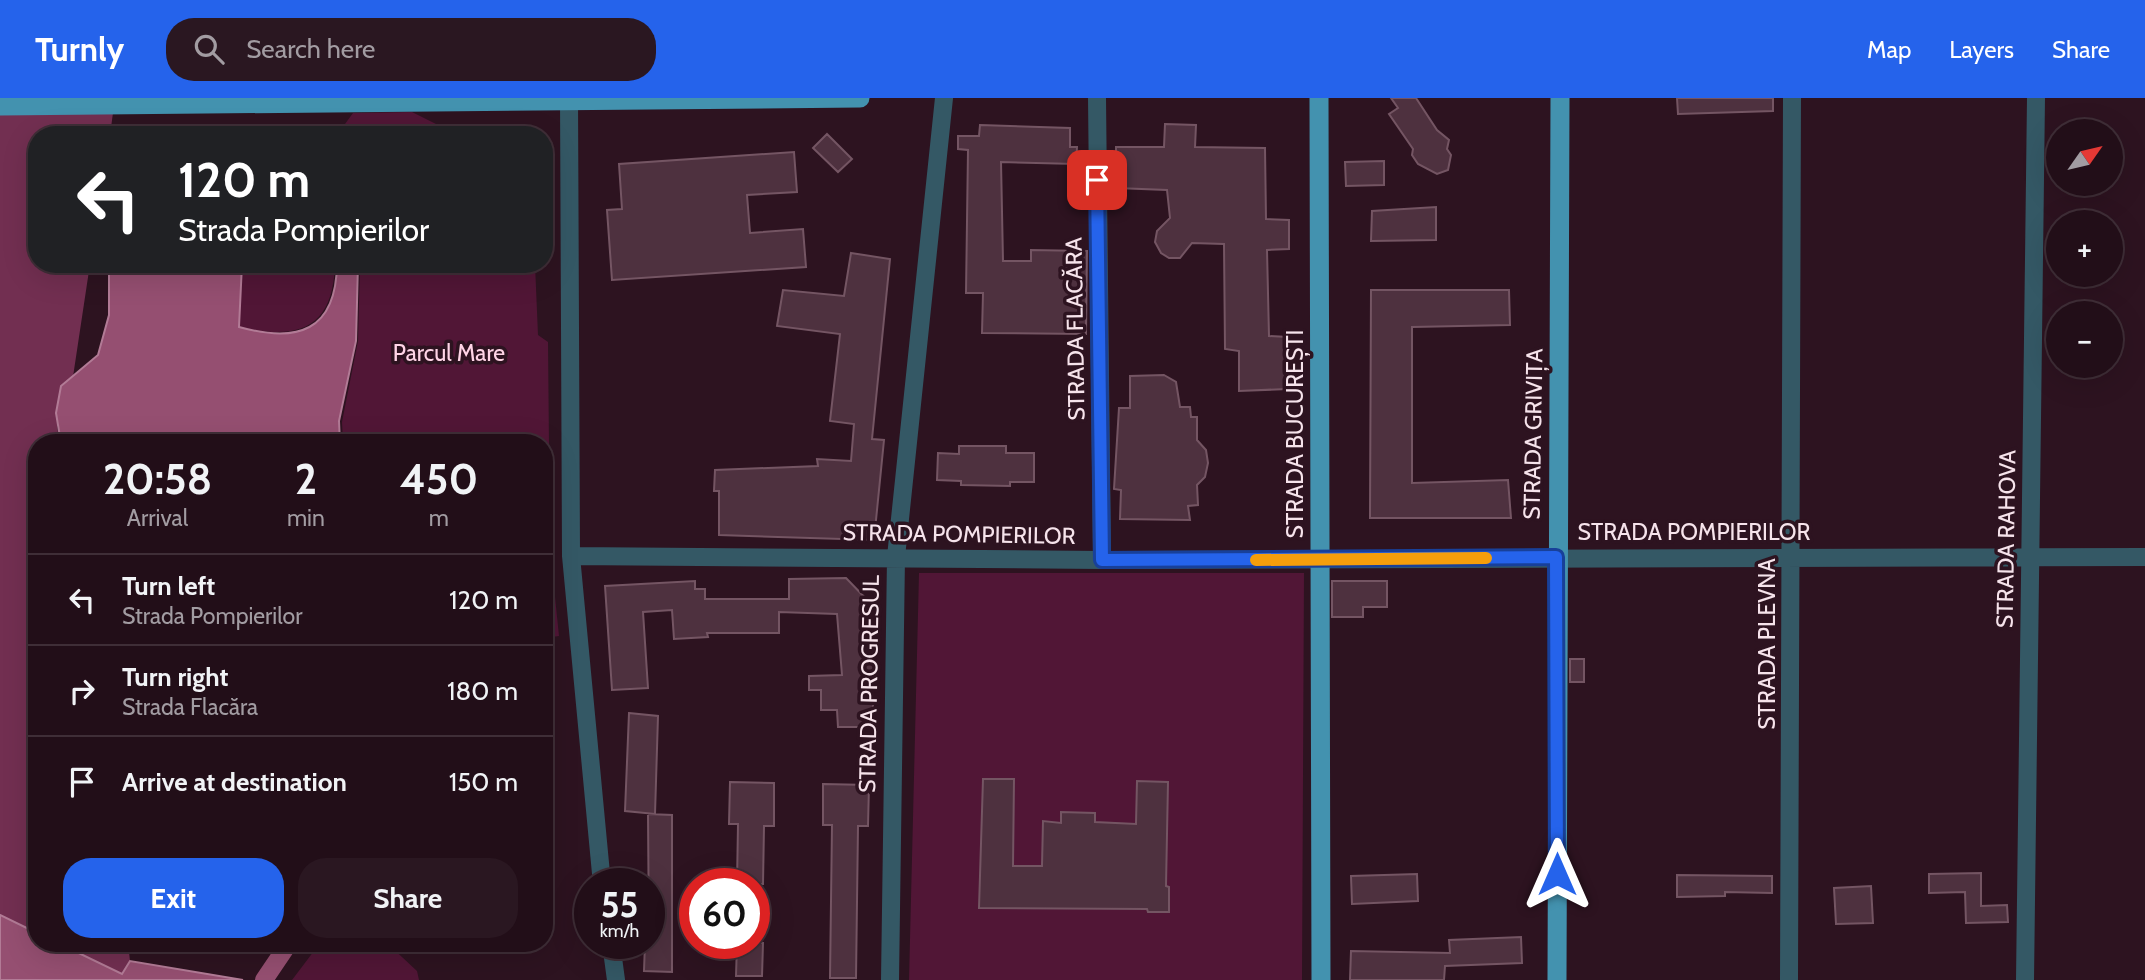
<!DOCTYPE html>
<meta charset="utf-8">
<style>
body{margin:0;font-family:Cabin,sans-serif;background:#2a1721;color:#f1f3f6;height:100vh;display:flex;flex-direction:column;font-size:26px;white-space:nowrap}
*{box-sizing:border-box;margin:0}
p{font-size:23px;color:#a29ca2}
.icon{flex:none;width:38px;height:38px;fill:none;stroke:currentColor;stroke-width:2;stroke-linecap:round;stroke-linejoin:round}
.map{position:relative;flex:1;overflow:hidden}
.drawer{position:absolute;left:28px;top:336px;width:525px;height:518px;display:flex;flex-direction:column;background:#220e18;border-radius:28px;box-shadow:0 7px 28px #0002,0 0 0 2px #3f2e37}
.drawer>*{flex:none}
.hud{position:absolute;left:28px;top:28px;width:525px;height:147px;border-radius:28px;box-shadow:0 7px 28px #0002,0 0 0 2px #3f2e37;background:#202124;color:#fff;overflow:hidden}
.needle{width:46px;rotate:56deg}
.fabs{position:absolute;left:2046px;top:21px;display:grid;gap:14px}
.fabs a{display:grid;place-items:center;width:77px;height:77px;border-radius:50%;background:#220e18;box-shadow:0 7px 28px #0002,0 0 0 2px #3f2e37;font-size:35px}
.speed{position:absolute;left:574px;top:770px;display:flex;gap:14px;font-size:35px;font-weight:700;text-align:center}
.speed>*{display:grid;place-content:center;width:91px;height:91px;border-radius:50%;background:#220e18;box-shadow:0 7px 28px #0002,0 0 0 2px #3f2e37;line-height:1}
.speed small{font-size:18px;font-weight:400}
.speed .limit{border:10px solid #d22;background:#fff;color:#111}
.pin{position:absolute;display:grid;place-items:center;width:60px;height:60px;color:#fff;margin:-30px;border-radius:14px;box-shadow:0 4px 10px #0006}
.me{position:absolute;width:77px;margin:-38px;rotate:0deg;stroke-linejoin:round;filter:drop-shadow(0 0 5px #0008)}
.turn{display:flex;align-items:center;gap:24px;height:147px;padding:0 35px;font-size:32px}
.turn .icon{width:91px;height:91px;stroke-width:2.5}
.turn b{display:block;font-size:49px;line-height:60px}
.eta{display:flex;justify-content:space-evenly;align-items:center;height:119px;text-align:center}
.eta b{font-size:42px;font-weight:800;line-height:49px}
.cta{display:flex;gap:14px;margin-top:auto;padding:14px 35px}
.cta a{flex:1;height:80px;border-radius:28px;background:#2563eb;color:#fff;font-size:28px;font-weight:800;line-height:80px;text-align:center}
.cta a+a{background:#2a1721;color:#f1f3f6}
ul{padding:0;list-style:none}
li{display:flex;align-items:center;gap:21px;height:91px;padding:0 35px;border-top:2px solid #3f2e37}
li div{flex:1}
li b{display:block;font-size:26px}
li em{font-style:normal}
header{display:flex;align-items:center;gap:42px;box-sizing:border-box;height:98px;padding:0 35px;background:#2563eb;color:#fff}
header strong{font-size:33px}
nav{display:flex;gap:38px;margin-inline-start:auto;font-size:24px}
.search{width:490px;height:63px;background:#2a1721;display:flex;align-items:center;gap:18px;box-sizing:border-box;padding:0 24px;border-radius:28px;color:#a29ca2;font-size:26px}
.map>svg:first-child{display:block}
</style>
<header>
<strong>Turnly</strong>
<div class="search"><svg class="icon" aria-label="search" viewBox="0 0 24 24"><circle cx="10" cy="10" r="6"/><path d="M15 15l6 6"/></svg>Search here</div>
<nav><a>Map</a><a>Layers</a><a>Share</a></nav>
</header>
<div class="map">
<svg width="2145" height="882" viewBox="0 0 2145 882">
<rect width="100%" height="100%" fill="#2d1320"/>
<path fill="#511636" d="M 412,14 L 458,37 L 337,37 L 353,15 Z
M 242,166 L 335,166 C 333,233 296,242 239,229 Z
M 360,166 L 535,166 L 538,237 L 548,244 L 550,450 L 559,538 L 544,540 L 544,345 L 343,345 L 342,324 L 358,243 Z
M 919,475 L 1304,475 L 1302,882 L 909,882 Z
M 320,845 L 387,845 L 417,873 L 419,882 L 292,882 Z"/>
<path fill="#722f51" d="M 0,0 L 115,0 L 110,37 L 37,37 L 37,166 L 90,166 L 71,292 L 57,326 L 59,345 L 37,345 L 37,835 L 0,817 Z
M 58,845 L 128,845 L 130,863 L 122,876 Z"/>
<path fill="#954f71" stroke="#b27b96" stroke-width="2" d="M 109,166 L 242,166 L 239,229 C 297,245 336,234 337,166 L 358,166 L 356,243 L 339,323 L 340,345 L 61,345 L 56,315 L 61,288 L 98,257 L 109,217 Z
M 0,817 L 37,835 L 37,845 L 58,845 L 122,876 L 130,863 L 243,882 L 0,882 Z"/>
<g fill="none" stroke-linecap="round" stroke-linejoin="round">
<path stroke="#954f71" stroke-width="18" d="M 264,882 L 289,845"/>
</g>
<path fill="#4e313f" stroke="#745563" stroke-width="2" d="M 1391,0 L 1416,0 L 1437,32 L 1449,42 L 1447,51 L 1451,57 L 1448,72 L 1437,76 L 1418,66 L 1412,57 L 1413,51 L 1389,16 L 1398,10 Z
M 1677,0 L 1773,0 L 1773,13 L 1678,16 Z
M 1165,26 L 1196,27 L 1195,49 L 1265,50 L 1266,121 L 1289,122 L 1289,151 L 1267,152 L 1269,238 L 1288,239 L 1287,291 L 1239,293 L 1239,253 L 1225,251 L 1224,146 L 1192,145 L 1180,160 L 1169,160 L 1161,155 L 1155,144 L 1157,133 L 1170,120 L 1167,92 L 1116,90 L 1116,49 L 1164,49 Z
M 980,27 L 1070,30 L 1070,49 L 1077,49 L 1076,66 L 1001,64 L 1003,163 L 1031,163 L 1031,152 L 1087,153 L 1086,236 L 982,235 L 983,195 L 966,195 L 968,52 L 958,51 L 958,38 L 979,38 Z
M 827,36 L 852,61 L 838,74 L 813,50 Z
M 794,54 L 797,94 L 747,97 L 750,135 L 803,131 L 806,169 L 612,182 L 607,112 L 622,111 L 619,66 Z
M 1384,63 L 1384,87 L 1346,88 L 1345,64 Z
M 1436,109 L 1436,142 L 1371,143 L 1372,113 Z
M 851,155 L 890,161 L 872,341 L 884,342 L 874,442 L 719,437 L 719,393 L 714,393 L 715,372 L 818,368 L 817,361 L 851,363 L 854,326 L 830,323 L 840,236 L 777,228 L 783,192 L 844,198 Z
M 1371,192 L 1509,192 L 1510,227 L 1412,229 L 1412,385 L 1508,382 L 1511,420 L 1370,420 Z
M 1164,277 L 1176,284 L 1180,309 L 1190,309 L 1191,319 L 1197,319 L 1197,342 L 1206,352 L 1208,365 L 1205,379 L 1197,387 L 1198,407 L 1188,408 L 1190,422 L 1120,421 L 1121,392 L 1114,391 L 1119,310 L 1130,310 L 1130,278 Z
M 959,348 L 1006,348 L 1006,355 L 1034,355 L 1034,384 L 1010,384 L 1010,388 L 961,387 L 961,383 L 937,382 L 938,355 L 959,356 Z
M 846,480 L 873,508 L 873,629 L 838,629 L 837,612 L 821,612 L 821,592 L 809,592 L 809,578 L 842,577 L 837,516 L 779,514 L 779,535 L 707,535 L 708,539 L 674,541 L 672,512 L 643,514 L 648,590 L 612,592 L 605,488 L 695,483 L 695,491 L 705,491 L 705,501 L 789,501 L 789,481 Z
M 1332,483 L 1387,483 L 1387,509 L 1363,509 L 1363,519 L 1332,519 Z
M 1570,561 L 1584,561 L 1584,584 L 1570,584 Z
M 629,615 L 658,618 L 655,716 L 625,713 Z
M 983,681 L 1014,681 L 1013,768 L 1042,768 L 1043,723 L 1061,725 L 1061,714 L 1095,715 L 1095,724 L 1136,726 L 1137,683 L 1168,684 L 1166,788 L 1169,789 L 1169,814 L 1148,814 L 1147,811 L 979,810 Z
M 730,684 L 774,685 L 774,728 L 764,728 L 763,786 L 737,786 L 738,726 L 729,726 Z
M 823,686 L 869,687 L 868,728 L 858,728 L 856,880 L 830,880 L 832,727 L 823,727 Z
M 648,716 L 672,717 L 672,874 L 644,873 L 645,845 L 649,845 Z
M 1981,775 L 1981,808 L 2007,807 L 2008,824 L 1966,825 L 1965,794 L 1929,795 L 1929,776 Z
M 1417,776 L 1418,803 L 1352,806 L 1351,778 Z
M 1677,777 L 1772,778 L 1772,795 L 1725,794 L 1725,798 L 1677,799 Z
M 1871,788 L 1873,825 L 1836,826 L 1834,790 Z
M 1521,839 L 1522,865 L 1445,868 L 1444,882 L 1350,882 L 1351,853 L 1450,855 L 1449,842 Z
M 737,845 L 763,845 L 762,878 L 736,878 Z"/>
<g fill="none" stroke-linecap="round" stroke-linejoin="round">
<path stroke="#345865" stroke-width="18" d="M 569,0 L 571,458 L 602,786
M 1097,0 L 1102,462
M 571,458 L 1102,462 L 2145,459
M 611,845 L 616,882
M 890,882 L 896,459 L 944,0
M 1789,882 L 1792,0
M 2025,882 L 2036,0"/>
<path stroke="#4392af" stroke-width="19" d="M 1319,0 L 1321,882
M 0,8 L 860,0
M 1557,882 L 1560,0"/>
</g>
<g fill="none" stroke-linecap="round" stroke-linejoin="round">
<g stroke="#184099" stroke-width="18">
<path id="route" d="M 1097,82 L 1102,462 L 1556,459 L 1557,776"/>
</g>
<use href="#route" stroke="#2563eb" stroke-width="12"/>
<path stroke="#f59e0b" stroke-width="12" d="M 1256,462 L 1486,460"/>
</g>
<g text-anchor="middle" stroke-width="7" stroke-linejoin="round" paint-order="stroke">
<g font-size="23" fill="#f6e3eb" stroke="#2d1320">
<text transform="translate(1075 231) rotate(-91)" y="8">STRADA FLACĂRA</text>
<text transform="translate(1295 336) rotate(-90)" y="8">STRADA BUCUREȘTI</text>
<text transform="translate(1533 336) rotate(-89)" y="8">STRADA GRIVIȚA</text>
<text x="1694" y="442">STRADA POMPIERILOR</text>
<text transform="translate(959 436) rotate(1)" y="8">STRADA POMPIERILOR</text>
<text transform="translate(2006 441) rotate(-89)" y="8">STRADA RAHOVA</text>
<text transform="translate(1767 546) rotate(-90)" y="8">STRADA PLEVNA</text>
<text transform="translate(869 586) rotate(-89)" y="8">STRADA PROGRESUL</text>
</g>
<g font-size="23" fill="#ffd4e6" stroke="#2d1320">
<text x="449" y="263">Parcul Mare</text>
</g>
</g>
</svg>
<div class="fabs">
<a><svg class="needle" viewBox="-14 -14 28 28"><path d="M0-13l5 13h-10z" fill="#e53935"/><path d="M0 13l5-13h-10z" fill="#a29ca2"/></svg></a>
<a>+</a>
<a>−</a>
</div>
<div class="speed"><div>55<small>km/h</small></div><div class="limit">60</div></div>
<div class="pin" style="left:1097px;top:82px;background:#d93025"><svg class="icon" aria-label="arrive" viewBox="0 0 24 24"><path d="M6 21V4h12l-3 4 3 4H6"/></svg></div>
<svg class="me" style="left:1557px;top:776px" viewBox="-20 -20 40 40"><path d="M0-17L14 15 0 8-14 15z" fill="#2563eb" stroke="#fff" stroke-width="4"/></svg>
<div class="hud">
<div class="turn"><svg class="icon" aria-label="left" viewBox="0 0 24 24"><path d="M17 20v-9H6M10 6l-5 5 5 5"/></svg><div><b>120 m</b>Strada Pompierilor</div></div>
</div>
<section class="drawer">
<div class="eta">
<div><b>20:58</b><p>Arrival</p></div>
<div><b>2</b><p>min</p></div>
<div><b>450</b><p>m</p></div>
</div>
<ul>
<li><svg class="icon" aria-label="left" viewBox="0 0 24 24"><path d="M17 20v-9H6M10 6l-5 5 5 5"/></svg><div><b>Turn left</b><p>Strada Pompierilor</p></div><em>120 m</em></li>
<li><svg class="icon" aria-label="right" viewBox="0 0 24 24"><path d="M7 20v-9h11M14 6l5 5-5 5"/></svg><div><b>Turn right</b><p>Strada Flacăra</p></div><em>180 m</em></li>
<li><svg class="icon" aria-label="arrive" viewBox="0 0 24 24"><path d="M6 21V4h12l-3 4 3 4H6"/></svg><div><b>Arrive at destination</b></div><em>150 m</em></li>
</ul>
<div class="cta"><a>Exit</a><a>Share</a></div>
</section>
</div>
